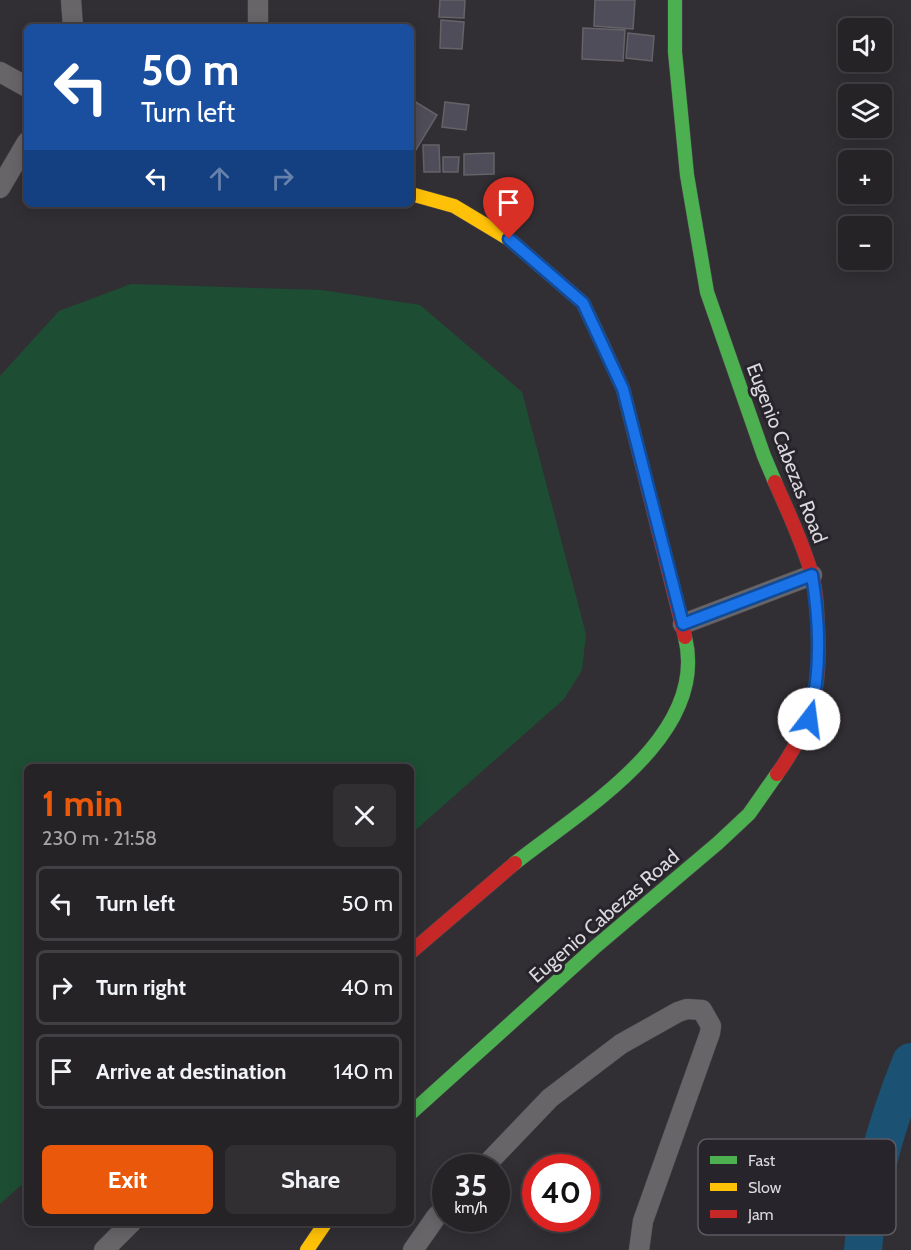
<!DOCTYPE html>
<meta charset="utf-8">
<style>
body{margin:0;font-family:Cabin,sans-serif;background:#322f33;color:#f1f3f6;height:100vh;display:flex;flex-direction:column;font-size:22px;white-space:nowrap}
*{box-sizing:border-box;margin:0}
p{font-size:20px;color:#a4a4a7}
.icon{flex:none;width:33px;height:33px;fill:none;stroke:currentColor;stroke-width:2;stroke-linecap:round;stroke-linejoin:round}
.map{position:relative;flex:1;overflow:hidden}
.panel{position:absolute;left:24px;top:764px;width:390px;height:462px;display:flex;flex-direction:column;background:#262327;border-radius:9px;box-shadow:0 3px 15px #0003,0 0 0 2px #424044}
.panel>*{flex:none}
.top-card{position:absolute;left:24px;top:24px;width:390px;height:183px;border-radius:9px;box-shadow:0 3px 15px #0003,0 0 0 2px #424044;background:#1a4fa0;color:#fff;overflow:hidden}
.buttons{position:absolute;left:838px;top:18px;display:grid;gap:12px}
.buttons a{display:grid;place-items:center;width:54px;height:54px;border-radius:9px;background:#262327;box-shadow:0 3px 15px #0003,0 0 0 2px #424044;font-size:30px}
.speed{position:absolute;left:432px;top:1154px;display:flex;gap:12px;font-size:30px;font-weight:700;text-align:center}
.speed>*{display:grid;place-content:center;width:78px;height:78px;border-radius:50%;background:#262327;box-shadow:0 3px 15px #0003,0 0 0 2px #424044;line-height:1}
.speed small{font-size:15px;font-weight:400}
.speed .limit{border:9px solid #d22;background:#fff;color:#111}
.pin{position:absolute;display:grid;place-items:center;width:51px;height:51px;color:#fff;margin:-62px -26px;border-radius:50% 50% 50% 0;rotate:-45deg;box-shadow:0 0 6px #0007}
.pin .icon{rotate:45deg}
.me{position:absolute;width:66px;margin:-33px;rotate:15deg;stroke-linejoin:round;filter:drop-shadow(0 0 4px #0008)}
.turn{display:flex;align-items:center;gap:21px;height:126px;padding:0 18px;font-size:27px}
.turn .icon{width:78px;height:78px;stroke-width:2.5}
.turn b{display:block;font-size:42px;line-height:51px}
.lanes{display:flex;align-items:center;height:57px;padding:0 18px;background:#0003;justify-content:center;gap:30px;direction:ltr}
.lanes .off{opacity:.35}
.round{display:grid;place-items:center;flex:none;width:63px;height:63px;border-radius:9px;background:#322f33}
.overview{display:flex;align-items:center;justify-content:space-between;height:102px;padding:0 18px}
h1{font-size:36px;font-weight:700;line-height:45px;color:#ea580c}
.cta{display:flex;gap:12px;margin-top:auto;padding:12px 18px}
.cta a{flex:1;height:69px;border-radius:9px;background:#ea580c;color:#fff;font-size:24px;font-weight:700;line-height:69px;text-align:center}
.cta a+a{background:#322f33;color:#f1f3f6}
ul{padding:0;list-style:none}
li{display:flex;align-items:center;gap:18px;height:75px;margin:0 12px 9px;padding:0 6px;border:3px solid #424044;border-radius:9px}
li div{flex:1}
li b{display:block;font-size:22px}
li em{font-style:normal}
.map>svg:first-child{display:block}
</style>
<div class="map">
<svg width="911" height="1250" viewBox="0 0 911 1250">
<rect width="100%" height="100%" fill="#322f34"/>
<path fill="#1d4e34" d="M 131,284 L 321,290 L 420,305 L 522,392 L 586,634 L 582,670 L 564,699 L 411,834 L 411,766 L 27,766 L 27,1180 L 0,1204 L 0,376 L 59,311 Z"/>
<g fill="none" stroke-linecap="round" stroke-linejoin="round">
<path stroke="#1b5274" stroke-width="38" d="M 863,1250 C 868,1185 887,1122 911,1062"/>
</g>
<path fill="#4f4d59" stroke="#656368" stroke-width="1.5" d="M 440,0 L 465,0 L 464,18 L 439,17 Z
M 595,0 L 635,0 L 633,29 L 594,26 Z
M 441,20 L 464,22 L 462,49 L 440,48 Z
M 583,28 L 625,30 L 623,61 L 582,59 Z
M 628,33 L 654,36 L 652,61 L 626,58 Z
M 414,101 L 437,115 L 414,153 L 411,151 L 411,107 Z
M 445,102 L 469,105 L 466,130 L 442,127 Z
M 423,145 L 439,145 L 440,172 L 424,172 Z
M 494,153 L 494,174 L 464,175 L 464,154 Z
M 443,157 L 459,157 L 458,172 L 443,172 Z"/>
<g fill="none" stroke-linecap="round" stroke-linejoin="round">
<g stroke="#4d4a4e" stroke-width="21">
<path id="street" d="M 71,0 L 73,27
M 258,27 L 258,0
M 0,72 L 27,87
M 0,188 L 27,142
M 683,624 L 812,575
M 484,1167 L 550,1098 L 621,1044 L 678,1012 L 687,1009 L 702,1010 L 711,1026 L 710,1033 L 643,1221 L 639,1250
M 104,1250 L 132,1222
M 413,1250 L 436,1217 L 446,1207"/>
</g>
<g stroke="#4d4a4e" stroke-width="15">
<path id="fast" d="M 675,0 L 675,52 L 687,175 L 707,292 L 764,456 L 775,482
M 515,863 C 580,811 710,737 685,637
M 411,1113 L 594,948 L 718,843 L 749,814 L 777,774"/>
</g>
<g stroke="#4d4a4e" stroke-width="15">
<path id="slow" d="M 411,194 L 454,206 L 509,239 L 583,303 L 606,352
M 307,1250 L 326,1222"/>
</g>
<g stroke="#4d4a4e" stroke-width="15">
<path id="jam" d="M 606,352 L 623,389 L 685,637
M 775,482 C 788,512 802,541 811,572 C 817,592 817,612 818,632 C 821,692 812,725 777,774
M 411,952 L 515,863"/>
</g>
<use href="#street" stroke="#676568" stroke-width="20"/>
<use href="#fast" stroke="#4caf50" stroke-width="14"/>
<use href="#slow" stroke="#ffc107" stroke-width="14"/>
<use href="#jam" stroke="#c62828" stroke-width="14"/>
</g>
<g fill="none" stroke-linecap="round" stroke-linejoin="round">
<g stroke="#114b97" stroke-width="15">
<path id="route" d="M 509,239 L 583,303 L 623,389 L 683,624 L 812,575 C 820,624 822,672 809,719"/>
</g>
<use href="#route" stroke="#1a73e8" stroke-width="10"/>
</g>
<g text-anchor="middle" stroke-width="6" stroke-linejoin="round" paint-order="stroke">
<g font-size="20" fill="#dcd9de" stroke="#28242b">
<text transform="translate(787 453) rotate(69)" y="7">Eugenio Cabezas Road</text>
<text transform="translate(604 916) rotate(-41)" y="7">Eugenio Cabezas Road</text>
</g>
</g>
<rect x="698" y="1139" width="198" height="96" rx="9" fill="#28242b" stroke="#5e5a61" stroke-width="1.5"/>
<rect x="710" y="1156" width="27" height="8" fill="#4caf50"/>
<rect x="710" y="1183" width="27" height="8" fill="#ffc107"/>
<rect x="710" y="1210" width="27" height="8" fill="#c62828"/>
<g font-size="16" fill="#dcd9de">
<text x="748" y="1166">Fast</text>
<text x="748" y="1193">Slow</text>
<text x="748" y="1220">Jam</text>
</g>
</svg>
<div class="buttons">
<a><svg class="icon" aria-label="sound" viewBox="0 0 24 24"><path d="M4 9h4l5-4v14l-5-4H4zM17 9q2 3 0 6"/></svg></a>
<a><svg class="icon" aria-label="layers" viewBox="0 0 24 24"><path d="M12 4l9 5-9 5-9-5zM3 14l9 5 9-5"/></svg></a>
<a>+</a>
<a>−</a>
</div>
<div class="speed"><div>35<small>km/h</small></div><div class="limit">40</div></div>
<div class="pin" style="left:509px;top:239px;background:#d93025"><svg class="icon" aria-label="arrive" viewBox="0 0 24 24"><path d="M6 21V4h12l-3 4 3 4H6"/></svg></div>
<svg class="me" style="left:809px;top:719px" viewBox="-20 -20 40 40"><circle r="19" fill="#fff"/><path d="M0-13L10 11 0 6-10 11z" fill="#1a73e8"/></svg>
<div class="top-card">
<div class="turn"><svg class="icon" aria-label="left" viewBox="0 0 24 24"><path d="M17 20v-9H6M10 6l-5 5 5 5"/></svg><div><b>50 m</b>Turn left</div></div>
<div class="lanes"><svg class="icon" aria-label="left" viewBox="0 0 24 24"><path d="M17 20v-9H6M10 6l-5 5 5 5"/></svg><svg class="icon off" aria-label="ahead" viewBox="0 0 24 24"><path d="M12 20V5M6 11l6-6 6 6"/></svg><svg class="icon off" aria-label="right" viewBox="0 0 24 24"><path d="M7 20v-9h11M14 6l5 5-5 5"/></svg></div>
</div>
<section class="panel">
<div class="overview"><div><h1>1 min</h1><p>230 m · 21:58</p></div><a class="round"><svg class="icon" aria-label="close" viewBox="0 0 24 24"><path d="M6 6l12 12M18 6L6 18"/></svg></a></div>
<ul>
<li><svg class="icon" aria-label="left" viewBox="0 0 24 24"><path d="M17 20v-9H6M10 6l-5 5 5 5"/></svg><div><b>Turn left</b></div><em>50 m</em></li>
<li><svg class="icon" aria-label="right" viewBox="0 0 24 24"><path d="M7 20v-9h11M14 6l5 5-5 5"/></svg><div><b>Turn right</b></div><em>40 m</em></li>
<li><svg class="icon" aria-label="arrive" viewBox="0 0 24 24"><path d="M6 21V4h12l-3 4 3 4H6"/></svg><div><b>Arrive at destination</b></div><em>140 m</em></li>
</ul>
<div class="cta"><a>Exit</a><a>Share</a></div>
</section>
</div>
